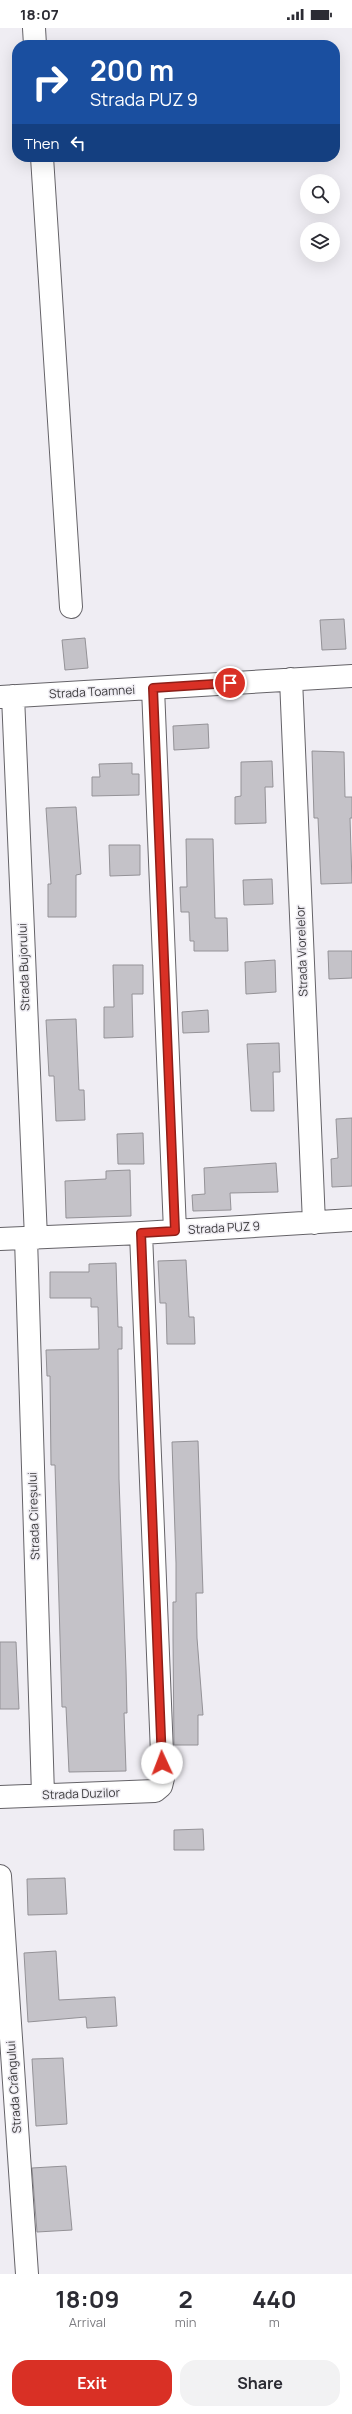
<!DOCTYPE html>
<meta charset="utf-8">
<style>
body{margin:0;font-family:Manrope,sans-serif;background:#f2f2f3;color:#2b2b33;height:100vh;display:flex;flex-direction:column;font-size:15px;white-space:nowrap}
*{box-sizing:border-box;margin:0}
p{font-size:13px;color:#7c7c81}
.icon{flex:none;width:22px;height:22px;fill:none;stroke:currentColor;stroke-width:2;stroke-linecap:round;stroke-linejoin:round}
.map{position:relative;height:2246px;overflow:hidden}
.details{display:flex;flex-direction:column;background:#fff;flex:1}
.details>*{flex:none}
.guide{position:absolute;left:12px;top:12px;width:328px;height:122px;border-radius:16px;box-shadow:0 4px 16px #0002;background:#1a4fa0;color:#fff;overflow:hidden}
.buttons{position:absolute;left:300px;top:146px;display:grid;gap:8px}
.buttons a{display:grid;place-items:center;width:40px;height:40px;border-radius:50%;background:#fff;box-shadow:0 4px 16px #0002;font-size:20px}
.pin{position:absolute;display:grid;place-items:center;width:34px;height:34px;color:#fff;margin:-17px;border:2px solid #fff;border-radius:50%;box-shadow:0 1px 4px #0007}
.me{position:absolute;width:44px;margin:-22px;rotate:358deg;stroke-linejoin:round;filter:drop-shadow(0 0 3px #0008)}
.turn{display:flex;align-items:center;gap:14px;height:84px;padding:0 12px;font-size:18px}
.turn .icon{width:52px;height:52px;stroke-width:2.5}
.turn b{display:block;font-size:28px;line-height:34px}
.then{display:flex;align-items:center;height:38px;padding:0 12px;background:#0003;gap:8px;font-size:15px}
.eta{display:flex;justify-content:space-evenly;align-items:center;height:68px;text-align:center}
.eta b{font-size:24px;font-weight:700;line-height:28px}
.cta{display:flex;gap:8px;margin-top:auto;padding:8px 12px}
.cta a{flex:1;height:46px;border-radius:16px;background:#d93025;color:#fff;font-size:16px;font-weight:700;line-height:46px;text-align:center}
.cta a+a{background:#f2f2f3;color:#2b2b33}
.status{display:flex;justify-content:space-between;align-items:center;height:28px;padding:0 20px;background:#fff;direction:ltr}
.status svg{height:11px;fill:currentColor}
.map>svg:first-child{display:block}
</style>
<div class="status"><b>18:07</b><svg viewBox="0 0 49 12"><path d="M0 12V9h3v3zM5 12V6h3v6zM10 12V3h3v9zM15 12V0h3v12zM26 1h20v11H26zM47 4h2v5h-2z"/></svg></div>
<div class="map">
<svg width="352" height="2246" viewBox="0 0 352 2246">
<rect width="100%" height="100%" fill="#efedf3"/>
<path fill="#c4c2c8" stroke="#949297" d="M 344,591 L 346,621 L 322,622 L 320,592 Z
M 85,610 L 88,640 L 65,642 L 62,612 Z
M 208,696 L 209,720 L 174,722 L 173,698 Z
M 312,723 L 344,724 L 345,769 L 352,769 L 352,790 L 350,790 L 352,855 L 321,856 L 318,790 L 314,790 Z
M 272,733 L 273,759 L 265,759 L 266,795 L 235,796 L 235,769 L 241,768 L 241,734 Z
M 132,735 L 132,746 L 139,746 L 139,767 L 92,768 L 92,749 L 100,749 L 99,736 Z
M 76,779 L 81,846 L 76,847 L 76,889 L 48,889 L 48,856 L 51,856 L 46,780 Z
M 186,811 L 213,811 L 215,890 L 227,890 L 228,923 L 194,923 L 194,913 L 190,913 L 189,884 L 181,884 L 180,859 L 187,859 Z
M 109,817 L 140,817 L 140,847 L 110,848 Z
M 272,851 L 273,876 L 244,877 L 243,852 Z
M 328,923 L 352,923 L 352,950 L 329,951 Z
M 275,932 L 276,964 L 246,966 L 245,934 Z
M 113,937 L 143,937 L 143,966 L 132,966 L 133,1009 L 104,1010 L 104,979 L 114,979 Z
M 208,982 L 209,1004 L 183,1005 L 182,984 Z
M 76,991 L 79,1062 L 84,1062 L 85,1092 L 56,1093 L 54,1048 L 49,1048 L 46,992 Z
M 279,1015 L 280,1044 L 273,1044 L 274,1083 L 251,1083 L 247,1016 Z
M 352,1090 L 352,1158 L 332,1159 L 331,1131 L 338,1130 L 336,1091 Z
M 143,1105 L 144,1136 L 118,1136 L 117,1106 Z
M 276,1135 L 278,1164 L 230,1165 L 231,1182 L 193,1183 L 192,1167 L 205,1166 L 204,1140 Z
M 130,1142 L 131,1188 L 66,1190 L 65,1153 L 106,1151 L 106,1143 Z
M 186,1232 L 189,1289 L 194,1289 L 195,1316 L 167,1316 L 166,1275 L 160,1275 L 158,1233 Z
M 116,1235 L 118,1299 L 122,1299 L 122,1321 L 118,1321 L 119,1451 L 126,1642 L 127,1685 L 124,1685 L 126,1743 L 69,1744 L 66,1679 L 62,1679 L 55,1437 L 51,1437 L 50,1348 L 47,1348 L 46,1322 L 99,1321 L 98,1279 L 91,1279 L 91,1270 L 50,1270 L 50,1244 L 89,1244 L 89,1236 Z
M 198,1413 L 203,1565 L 196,1565 L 197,1610 L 203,1687 L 198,1687 L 198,1717 L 174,1717 L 173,1611 L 173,1574 L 176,1574 L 176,1535 L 172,1414 Z
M 0,1614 L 16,1614 L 19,1681 L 0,1681 Z
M 203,1801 L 204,1822 L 174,1822 L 174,1802 Z
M 65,1850 L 67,1886 L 28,1887 L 27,1851 Z
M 56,1923 L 59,1972 L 115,1969 L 117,1998 L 87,2000 L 86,1989 L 28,1994 L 24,1925 Z
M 63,2030 L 67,2096 L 36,2098 L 32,2031 Z
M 66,2138 L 72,2202 L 37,2204 L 32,2140 Z"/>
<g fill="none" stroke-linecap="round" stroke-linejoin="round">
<g stroke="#656368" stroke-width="24">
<path id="minor" d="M 34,0 L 35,17
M 42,129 L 71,579
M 291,651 L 314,1195
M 153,660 L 175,1203
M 13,668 L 36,1210
M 0,669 L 352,648
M 26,1210 L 43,1767
M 0,1211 L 141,1205 L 352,1192
M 0,1769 L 155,1763 L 161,1758 L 163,1750 L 141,1205
M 0,1848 L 27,2246"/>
</g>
<use href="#minor" stroke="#fff" stroke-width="22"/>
</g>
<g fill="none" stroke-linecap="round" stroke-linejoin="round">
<g stroke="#8d1f18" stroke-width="10">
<path id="route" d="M 162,1735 L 141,1205 L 175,1203 L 153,660 L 230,655"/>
</g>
<use href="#route" stroke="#d93025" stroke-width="7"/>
</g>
<g text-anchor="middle" stroke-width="3" stroke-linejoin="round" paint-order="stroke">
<g font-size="12" fill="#3c3b3d" stroke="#efedf3">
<text transform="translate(92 664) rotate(-3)" y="4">Strada Toamnei</text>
<text transform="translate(302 923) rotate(-92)" y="4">Strada Viorelelor</text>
<text transform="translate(24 939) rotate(-92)" y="4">Strada Bujorului</text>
<text transform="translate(224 1200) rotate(-3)" y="4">Strada PUZ 9</text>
<text transform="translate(34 1488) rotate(-92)" y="4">Strada Cireșului</text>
<text transform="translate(81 1766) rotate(-2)" y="4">Strada Duzilor</text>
<text transform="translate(14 2059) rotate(-94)" y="4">Strada Crângului</text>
</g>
</g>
</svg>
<div class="buttons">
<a><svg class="icon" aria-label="search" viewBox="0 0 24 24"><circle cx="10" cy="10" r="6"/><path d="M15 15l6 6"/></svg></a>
<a><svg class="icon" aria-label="layers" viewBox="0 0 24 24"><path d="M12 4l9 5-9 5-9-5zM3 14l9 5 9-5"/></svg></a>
</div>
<div class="pin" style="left:230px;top:655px;background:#d93025"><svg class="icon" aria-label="arrive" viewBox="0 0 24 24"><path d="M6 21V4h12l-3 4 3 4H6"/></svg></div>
<svg class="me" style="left:162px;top:1735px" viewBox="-20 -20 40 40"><circle r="19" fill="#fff"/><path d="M0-13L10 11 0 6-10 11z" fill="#d93025"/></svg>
<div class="guide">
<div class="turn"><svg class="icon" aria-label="right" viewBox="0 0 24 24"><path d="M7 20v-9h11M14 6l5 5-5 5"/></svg><div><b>200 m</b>Strada PUZ 9</div></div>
<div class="then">Then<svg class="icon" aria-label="left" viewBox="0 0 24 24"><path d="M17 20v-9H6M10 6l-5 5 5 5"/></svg></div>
</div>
</div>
<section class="details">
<div class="eta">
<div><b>18:09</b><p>Arrival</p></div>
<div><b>2</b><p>min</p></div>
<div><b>440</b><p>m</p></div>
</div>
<div class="cta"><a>Exit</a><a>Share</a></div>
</section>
